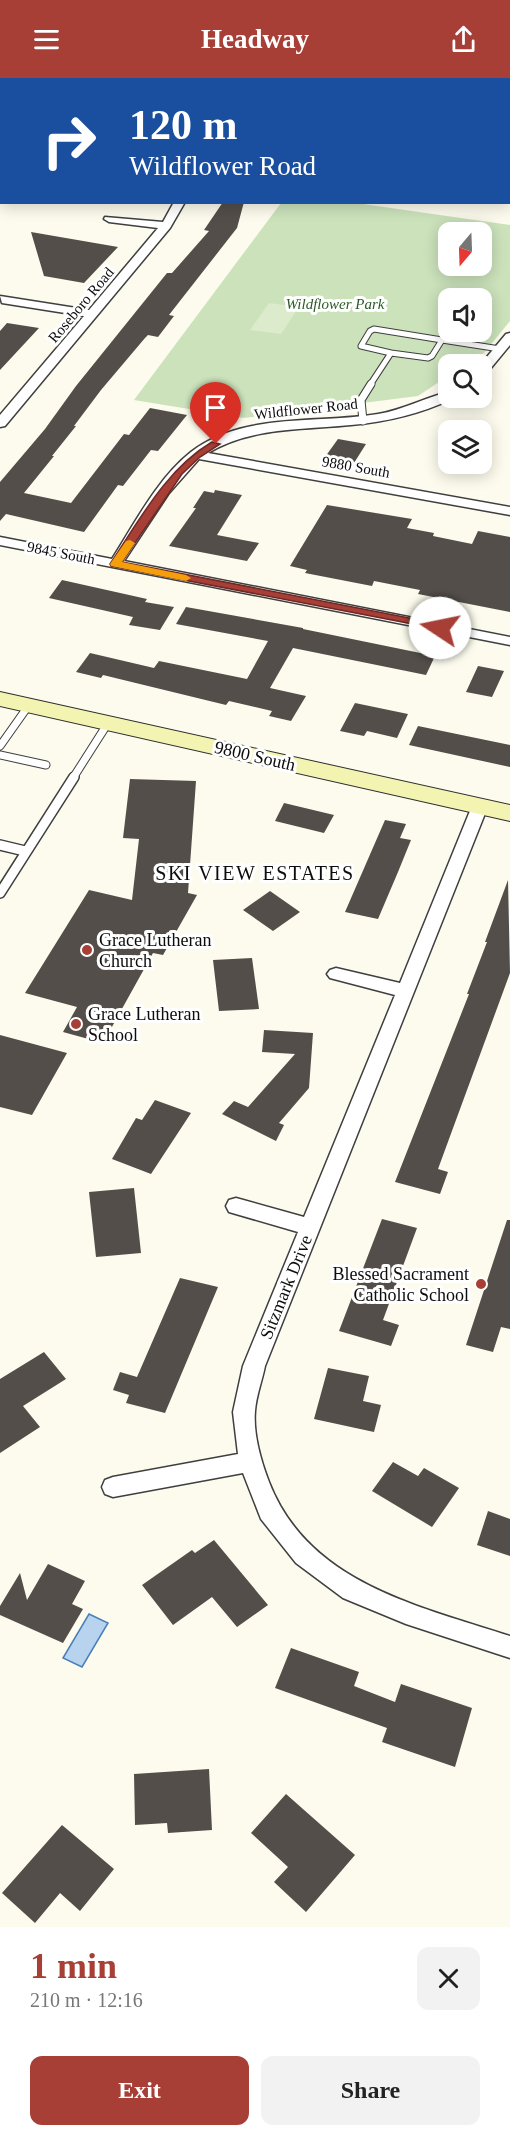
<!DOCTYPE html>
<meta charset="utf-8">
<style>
body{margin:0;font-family:Georgia,serif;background:#f2f2f2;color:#222;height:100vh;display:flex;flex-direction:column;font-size:22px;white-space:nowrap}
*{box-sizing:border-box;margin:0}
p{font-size:20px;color:#767676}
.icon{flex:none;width:33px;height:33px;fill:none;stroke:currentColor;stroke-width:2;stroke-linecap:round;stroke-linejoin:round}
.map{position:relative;height:1849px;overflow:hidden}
.details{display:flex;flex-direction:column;background:#fff;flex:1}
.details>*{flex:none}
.hud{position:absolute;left:0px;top:0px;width:510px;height:126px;box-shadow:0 3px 15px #0003;background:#1a4fa0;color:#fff;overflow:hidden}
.needle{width:39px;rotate:199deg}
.fabs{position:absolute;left:438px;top:144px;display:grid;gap:12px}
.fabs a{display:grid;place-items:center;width:54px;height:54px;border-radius:12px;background:#fff;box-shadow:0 3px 15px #0003;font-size:30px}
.pin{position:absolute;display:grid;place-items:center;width:51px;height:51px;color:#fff;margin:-62px -26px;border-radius:50% 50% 50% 0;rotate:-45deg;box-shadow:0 0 6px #0007}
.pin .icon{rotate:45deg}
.me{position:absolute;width:66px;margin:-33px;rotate:281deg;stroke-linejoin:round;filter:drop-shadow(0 0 4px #0008)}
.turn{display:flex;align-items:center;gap:21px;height:126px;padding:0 30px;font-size:27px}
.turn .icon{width:78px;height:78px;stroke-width:2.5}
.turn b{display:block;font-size:42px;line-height:51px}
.round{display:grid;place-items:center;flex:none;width:63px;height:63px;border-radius:12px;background:#f2f2f2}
.head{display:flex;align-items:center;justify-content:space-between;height:102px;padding:0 30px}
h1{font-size:36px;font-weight:800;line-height:45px;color:#a83f37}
.cta{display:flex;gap:12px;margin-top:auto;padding:12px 30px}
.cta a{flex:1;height:69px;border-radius:12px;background:#a83f37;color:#fff;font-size:24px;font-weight:800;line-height:69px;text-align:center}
.cta a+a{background:#f2f2f2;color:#222}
header{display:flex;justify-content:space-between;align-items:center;height:78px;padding:0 30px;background:#a83f37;color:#fff;font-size:27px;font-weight:800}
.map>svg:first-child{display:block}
</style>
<header><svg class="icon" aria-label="menu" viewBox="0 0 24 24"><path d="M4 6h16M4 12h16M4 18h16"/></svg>Headway<svg class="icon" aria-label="share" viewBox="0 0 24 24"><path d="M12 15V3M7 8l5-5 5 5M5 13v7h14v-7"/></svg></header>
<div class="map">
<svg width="510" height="1849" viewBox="0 0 510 1849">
<rect width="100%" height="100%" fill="#fcfbed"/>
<path fill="#cbe2bb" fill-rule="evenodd" d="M 281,125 L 356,125 L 510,147 L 510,243 L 484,275 L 466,286 L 448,286 L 448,298 L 418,318 L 244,340 L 134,322 ZM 448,154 L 482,154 L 482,188 L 448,188 ZM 448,220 L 482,220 L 482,254 L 448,254 Z"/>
<path fill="#dcebcc" d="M 269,225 L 299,229 L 281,256 L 250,252 Z"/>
<path fill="#b8d3ed" stroke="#497fba" stroke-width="1.5" d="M 89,1536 L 108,1545 L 82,1589 L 63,1580 Z"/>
<path fill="#534e4a" d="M 223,124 L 244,124 L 237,150 L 169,237 L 174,238 L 158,259 L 148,257 L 145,260 L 101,312 L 74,348 L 76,348 L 52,378 L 54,378 L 24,415 L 71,425 L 124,356 L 129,357 L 150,330 L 187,337 L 158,373 L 151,372 L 123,408 L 118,407 L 84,454 L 6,436 L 0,443 L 0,404 L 45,351 L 76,308 L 167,195 L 172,195 L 209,153 L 204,152 Z
M 31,154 L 118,169 L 84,205 L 44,198 Z
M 7,245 L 39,250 L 0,292 L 0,253 Z
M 338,361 L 366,366 L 354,385 L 325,379 Z
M 215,412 L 242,417 L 217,457 L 259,465 L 247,483 L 169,468 L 196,430 L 193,430 L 204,413 L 214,415 Z
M 327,427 L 412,441 L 407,450 L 434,455 L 433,458 L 472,466 L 478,453 L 510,459 L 510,534 L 418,516 L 420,512 L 374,503 L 372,508 L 305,495 L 307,492 L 290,488 Z
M 62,502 L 147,521 L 145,524 L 174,529 L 160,552 L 129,547 L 133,539 L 49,520 Z
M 186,529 L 303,550 L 303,551 L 435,578 L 426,597 L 293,570 L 270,610 L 306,618 L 291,643 L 269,638 L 272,633 L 229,623 L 226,627 L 103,597 L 101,600 L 76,594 L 90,575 L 154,590 L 159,583 L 247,601 L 268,563 L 176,546 Z
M 478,588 L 504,593 L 492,619 L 466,614 Z
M 355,625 L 408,636 L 397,660 L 367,653 L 364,658 L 340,653 Z
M 418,648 L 510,667 L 510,689 L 409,667 Z
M 130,701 L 196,703 L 188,815 L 197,817 L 163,877 L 153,875 L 103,965 L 63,954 L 77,929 L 25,915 L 89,812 L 132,822 L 139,761 L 123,760 Z
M 284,725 L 334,737 L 324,755 L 275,743 Z
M 385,742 L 406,746 L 400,760 L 411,762 L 398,794 L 378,841 L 345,834 Z
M 508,802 L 510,895 L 438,1091 L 448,1094 L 440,1116 L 395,1104 L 469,916 L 467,916 L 487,864 L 485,864 Z
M 270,813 L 300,834 L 273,853 L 243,832 Z
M 252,880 L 259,931 L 219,933 L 213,882 Z
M 264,952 L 313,955 L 309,1010 L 279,1045 L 284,1047 L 276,1063 L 222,1036 L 234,1023 L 248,1029 L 295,976 L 262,974 Z
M 0,957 L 67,975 L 32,1037 L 0,1029 Z
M 155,1022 L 191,1035 L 151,1096 L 112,1081 L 136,1040 L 142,1042 Z
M 134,1110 L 141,1175 L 96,1179 L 89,1114 Z
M 382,1141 L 417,1150 L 383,1242 L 399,1247 L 391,1268 L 339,1253 Z
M 507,1142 L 510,1142 L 510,1251 L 501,1249 L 493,1274 L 466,1267 Z
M 180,1200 L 218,1209 L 165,1335 L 126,1325 L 129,1317 L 113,1312 L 120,1294 L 137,1299 Z
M 44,1274 L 66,1301 L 23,1328 L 40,1349 L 0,1375 L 0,1301 Z
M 328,1290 L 369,1298 L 363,1323 L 381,1327 L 374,1354 L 314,1341 Z
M 393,1384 L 418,1398 L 424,1390 L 459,1410 L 432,1449 L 372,1413 Z
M 488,1433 L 510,1441 L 510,1478 L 477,1467 Z
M 214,1462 L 268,1527 L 237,1549 L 212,1519 L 173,1547 L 142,1507 L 192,1472 L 195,1475 Z
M 48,1486 L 85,1503 L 72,1526 L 83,1531 L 63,1565 L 0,1537 L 0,1528 L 20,1495 L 27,1522 Z
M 291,1570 L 359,1594 L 354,1608 L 395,1624 L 401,1606 L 472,1630 L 455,1689 L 382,1664 L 387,1650 L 275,1610 Z
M 209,1691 L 212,1752 L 168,1755 L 167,1745 L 135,1747 L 134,1696 Z
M 286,1716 L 355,1777 L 306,1834 L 274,1804 L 288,1789 L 251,1755 Z
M 62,1747 L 114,1791 L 80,1833 L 60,1815 L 35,1845 L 2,1815 Z"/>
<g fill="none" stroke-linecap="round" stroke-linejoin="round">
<g stroke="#3f3f3f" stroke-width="7">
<path id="lane-far2" d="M 391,275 L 361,268 L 370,253 L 374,251 L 442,262
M 370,307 L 391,275 L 428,280 L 432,278 L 442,262 L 500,271"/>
</g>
<g stroke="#3f3f3f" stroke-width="9">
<path id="lane-far1" d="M 363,343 L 361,322 L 371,306
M 0,668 L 29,627
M 0,677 L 46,687
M 73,700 L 108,645"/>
</g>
<g stroke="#3f3f3f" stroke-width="12">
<path id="lane" d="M 0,767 L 25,773
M 0,815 L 74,699"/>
</g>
<g stroke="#3f3f3f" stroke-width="3">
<path id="street" d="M 27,0 L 38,0 L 25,2 Z
M 124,0 L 137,0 L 139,2 L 125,2 Z
M 357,0 L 369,0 L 355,2 Z
M 508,106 L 510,106 L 510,112 L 508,112 Z
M 174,124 L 185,124 L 170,150 L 5,348 L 0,349 L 0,337 L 84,238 L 2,225 L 0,218 L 89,232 L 158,150 L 109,144 L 104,141 L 105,139 L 163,144 Z
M 510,255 L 510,267 L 486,296 L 482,297 L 481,286 L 506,256 Z
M 448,314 L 448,320 L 452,321 C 420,336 386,344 351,347 C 302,352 251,349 208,375 L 510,429 L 510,437 L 199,381 L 169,415 L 124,483 L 510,559 L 510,567 L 0,467 L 0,459 L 112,481 C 135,445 157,401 191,374 C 242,334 318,346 378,336 C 403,332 424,320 448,314 Z
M 480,723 L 486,724 L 488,728 L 265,1288 C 262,1303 256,1318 255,1333 C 253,1356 261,1383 269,1404 C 308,1505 418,1528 510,1558 L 510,1580 L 406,1546 L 343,1520 L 296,1485 L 261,1441 L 243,1395 L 113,1419 L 105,1416 L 102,1409 L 105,1402 L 113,1399 L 238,1376 L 233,1334 L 243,1288 L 298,1154 L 229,1134 L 226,1128 L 229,1122 L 236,1120 L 304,1139 L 395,917 L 330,900 L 327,896 L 330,892 L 336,890 L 400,905 L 472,728 L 474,724 Z"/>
</g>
<g stroke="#2e2e2e" stroke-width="2">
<path id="secondary" d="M 0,614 L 510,727 L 510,743 L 0,628 Z"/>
</g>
<use href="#lane-far2" stroke="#fff" stroke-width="5"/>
<use href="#lane-far1" stroke="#fff" stroke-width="7"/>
<use href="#lane" stroke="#fff" stroke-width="9"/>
<use href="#street" fill="#fff" fill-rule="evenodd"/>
<use href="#secondary" fill="#f3f4b1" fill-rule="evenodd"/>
</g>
<path fill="#a83f37" stroke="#6d2924" stroke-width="1.5" d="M 212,364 L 220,366 L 200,379 L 182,396 L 122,484 L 440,546 L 444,547 L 444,552 L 111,488 L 110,486 C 139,443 166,391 212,364 Z"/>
<path fill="#f59e0b" d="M 130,462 L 135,465 L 122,484 L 186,497 L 191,500 L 186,503 L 111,488 L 110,486 L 126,463 Z"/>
<g fill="#a83f37" stroke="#fff" stroke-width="2">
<circle cx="87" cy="872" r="6"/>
<circle cx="76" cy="946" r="6"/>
<circle cx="481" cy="1206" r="6"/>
</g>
<g text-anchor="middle" stroke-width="6" stroke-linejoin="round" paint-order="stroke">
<g font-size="15" font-style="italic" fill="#2a5a25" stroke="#fff">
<text x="335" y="231">Wildflower Park</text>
</g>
<g font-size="15" fill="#0c0c0c" stroke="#fff">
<text transform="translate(81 227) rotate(-50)" y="5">Roseboro Road</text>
<text transform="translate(306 331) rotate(-6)" y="5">Wildflower Road</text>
<text transform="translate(356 389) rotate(10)" y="5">9880 South</text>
<text transform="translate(61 475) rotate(11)" y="5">9845 South</text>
</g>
<g font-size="18" fill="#0c0c0c" stroke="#fff">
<text transform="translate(255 678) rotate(13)" y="6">9800 South</text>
<text transform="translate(286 1209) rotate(-68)" y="6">Sitzmark Drive</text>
</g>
<g font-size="18" fill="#0c0c0c" stroke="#fff" text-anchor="start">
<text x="99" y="868">Grace Lutheran<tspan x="99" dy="21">Church</tspan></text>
<text x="88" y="942">Grace Lutheran<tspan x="88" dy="21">School</tspan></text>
<text x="469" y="1202" text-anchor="end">Blessed Sacrament<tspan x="469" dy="21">Catholic School</tspan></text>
</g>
<g font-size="20" letter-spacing="1.5" fill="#0c0c0c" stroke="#fff">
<text x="255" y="802">SKI VIEW ESTATES</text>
</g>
</g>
</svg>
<div class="fabs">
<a><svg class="needle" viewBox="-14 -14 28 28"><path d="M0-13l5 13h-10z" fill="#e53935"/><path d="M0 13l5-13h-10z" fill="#767676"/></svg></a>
<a><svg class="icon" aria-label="sound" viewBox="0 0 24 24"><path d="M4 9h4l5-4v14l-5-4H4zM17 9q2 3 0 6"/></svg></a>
<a><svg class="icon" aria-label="search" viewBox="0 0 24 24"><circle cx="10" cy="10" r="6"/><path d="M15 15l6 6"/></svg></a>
<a><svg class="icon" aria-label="layers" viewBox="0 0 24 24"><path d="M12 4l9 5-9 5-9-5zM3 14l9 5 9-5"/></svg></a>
</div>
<div class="pin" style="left:216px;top:366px;background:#d93025"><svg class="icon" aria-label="arrive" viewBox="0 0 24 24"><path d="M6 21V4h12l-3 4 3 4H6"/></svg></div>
<svg class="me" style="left:440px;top:550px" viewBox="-20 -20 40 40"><circle r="19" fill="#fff"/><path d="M0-13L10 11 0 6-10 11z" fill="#a83f37"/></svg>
<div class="hud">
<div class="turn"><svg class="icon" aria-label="right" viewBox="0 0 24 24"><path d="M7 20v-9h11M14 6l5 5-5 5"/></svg><div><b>120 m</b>Wildflower Road</div></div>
</div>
</div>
<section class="details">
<div class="head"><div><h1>1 min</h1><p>210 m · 12:16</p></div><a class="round"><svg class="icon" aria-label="close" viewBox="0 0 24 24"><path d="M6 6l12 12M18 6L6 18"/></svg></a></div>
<div class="cta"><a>Exit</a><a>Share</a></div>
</section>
